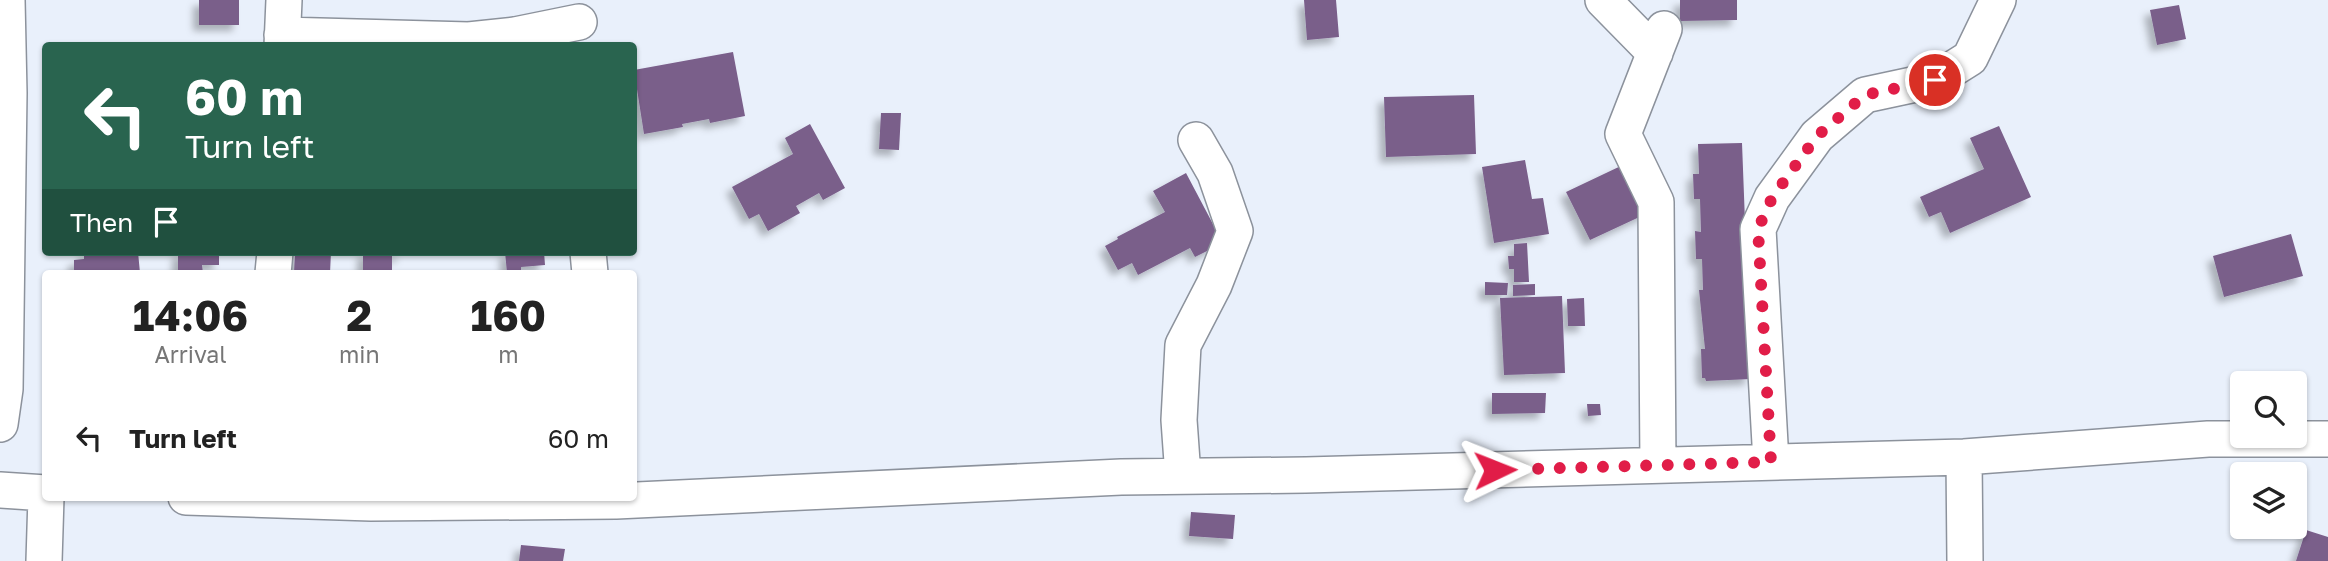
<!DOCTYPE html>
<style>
body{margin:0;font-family:"Golos Text",sans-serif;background:#f6f6f6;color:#222;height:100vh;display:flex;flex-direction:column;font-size:26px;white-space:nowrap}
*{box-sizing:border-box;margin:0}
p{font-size:23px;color:#767676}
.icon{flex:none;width:38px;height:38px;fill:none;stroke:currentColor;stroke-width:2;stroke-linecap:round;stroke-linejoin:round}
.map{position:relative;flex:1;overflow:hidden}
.sheet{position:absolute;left:42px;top:270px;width:595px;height:231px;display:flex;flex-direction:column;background:#fff;border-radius:7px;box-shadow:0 2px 5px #0004}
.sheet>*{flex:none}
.guide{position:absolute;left:42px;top:42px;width:595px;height:214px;border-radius:7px;box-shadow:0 2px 5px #0004;background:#29644f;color:#fff;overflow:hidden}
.fabs{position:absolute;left:2230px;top:371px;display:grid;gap:14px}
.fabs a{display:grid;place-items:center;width:77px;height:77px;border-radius:7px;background:#fff;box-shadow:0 2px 5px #0004;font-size:35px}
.pin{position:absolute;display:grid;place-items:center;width:60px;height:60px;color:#fff;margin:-30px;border:4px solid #fff;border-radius:50%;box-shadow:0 2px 7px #0007}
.me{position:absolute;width:77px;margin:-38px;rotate:88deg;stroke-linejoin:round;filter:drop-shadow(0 0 5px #0008)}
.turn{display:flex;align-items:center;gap:24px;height:147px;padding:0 28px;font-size:32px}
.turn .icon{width:91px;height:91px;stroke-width:2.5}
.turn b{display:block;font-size:49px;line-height:60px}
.then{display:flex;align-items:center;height:66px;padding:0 28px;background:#0003;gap:14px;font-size:26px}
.eta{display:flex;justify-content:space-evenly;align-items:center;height:119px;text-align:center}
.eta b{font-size:42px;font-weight:700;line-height:49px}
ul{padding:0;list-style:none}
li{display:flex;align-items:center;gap:21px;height:98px;padding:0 28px}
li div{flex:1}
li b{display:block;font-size:26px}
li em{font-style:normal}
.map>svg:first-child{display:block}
</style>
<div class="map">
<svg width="2328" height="561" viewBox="0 0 2328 561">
<defs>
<filter id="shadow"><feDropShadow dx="-6" dy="6" stdDeviation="3.5" flood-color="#0004"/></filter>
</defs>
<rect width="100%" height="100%" fill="#e9f0fb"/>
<path fill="#7a5e8a" filter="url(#shadow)" d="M 199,0 L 239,0 L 239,25 L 199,25 Z
M 1304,0 L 1336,0 L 1339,37 L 1307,40 Z
M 1680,0 L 1737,0 L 1737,20 L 1680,21 Z
M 2179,5 L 2186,39 L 2157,45 L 2150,10 Z
M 733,52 L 745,116 L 710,123 L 709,119 L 682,124 L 683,127 L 644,134 L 634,70 Z
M 1474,95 L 1476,154 L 1386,157 L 1384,97 Z
M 881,113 L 901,113 L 899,150 L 879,149 Z
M 810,124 L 845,188 L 823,200 L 819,193 L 796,206 L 800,213 L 768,231 L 759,214 L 749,219 L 732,187 L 793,154 L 785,138 Z
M 1999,126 L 2031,197 L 1950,233 L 1941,212 L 1929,217 L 1920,197 L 1984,169 L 1970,138 Z
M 1742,143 L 1751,379 L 1706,381 L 1705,378 L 1702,378 L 1701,349 L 1705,349 L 1699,290 L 1703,290 L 1702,259 L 1696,259 L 1695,231 L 1701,232 L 1700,199 L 1694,199 L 1693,174 L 1699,174 L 1698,144 Z
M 1525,160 L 1532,199 L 1543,198 L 1549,234 L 1494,243 L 1482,167 Z
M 1625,164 L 1648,213 L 1590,240 L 1566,192 Z
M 1186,173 L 1223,243 L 1195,257 L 1190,248 L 1138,275 L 1132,263 L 1118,270 L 1105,246 L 1118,239 L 1117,237 L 1165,212 L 1153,191 Z
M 2291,234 L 2303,276 L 2224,297 L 2213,256 Z
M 1527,243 L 1529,282 L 1514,282 L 1514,269 L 1509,269 L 1508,256 L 1514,256 L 1514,244 Z
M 84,252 L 138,252 L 140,273 L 74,273 L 74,260 L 84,259 Z
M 178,252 L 219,252 L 219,265 L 202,265 L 203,273 L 178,273 Z
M 295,252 L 331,252 L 330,273 L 294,273 Z
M 363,252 L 403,252 L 403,256 L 392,256 L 392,273 L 363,273 Z
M 505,252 L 544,252 L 545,265 L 521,267 L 521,272 L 507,273 Z
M 1485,282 L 1508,283 L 1507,295 L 1485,295 Z
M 1535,284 L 1535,295 L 1513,296 L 1513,285 Z
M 1562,296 L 1565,373 L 1504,375 L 1500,298 Z
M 1584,298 L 1585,326 L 1568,326 L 1567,299 Z
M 1492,393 L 1546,393 L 1545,413 L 1492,414 Z
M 1587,404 L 1600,404 L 1601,415 L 1588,416 Z
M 1191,512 L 1235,515 L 1233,539 L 1189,536 Z
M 2306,530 L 2328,537 L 2328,561 L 2296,561 Z
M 521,545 L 565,549 L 563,561 L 519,561 Z"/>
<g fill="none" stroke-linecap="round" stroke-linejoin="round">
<g stroke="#8c929c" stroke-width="38">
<path id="minor" d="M 1603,0 L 1655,53
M 282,35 L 469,40 L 515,35 L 579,22
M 282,46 L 284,0
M 588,252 L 590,273
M 273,273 L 275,252
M 0,424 L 5,389 L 9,93 L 7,0
M 1964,457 L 1965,561
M 1771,462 L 1758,229 L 1772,198 L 1817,136 L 1865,95 L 1935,80 L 1970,58 L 1998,0
M 1658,465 L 1656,202 L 1623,134 L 1664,29
M 1183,476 L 1179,420 L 1183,345 L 1214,285 L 1235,231 L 1215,173 L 1196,140
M 0,490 L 46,493
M 186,497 L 371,503 L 616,501 L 1121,477 L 1306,475 L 1964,457 L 2208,439 L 2328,439
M 44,561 L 46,497"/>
</g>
<use href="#minor" stroke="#fff" stroke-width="35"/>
</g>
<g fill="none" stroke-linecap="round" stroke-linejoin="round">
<path stroke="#e11d48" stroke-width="12" stroke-dasharray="0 21.6" d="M 1495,470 L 1771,462 L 1758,229 L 1772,198 L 1817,136 L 1865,95 L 1935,80"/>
</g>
</svg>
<div class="fabs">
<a><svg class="icon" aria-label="search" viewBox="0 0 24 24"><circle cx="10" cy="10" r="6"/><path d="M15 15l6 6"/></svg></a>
<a><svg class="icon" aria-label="layers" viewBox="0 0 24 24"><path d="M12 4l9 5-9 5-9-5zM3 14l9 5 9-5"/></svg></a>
</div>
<div class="pin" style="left:1935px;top:80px;background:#d93025"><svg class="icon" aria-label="arrive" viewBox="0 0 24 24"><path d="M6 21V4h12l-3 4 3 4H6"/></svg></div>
<svg class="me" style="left:1495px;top:470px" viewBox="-20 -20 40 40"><path d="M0-17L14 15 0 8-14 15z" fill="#e11d48" stroke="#fff" stroke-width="4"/></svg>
<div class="guide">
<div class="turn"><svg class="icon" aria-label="left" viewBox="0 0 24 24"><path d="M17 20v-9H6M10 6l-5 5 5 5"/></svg><div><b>60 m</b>Turn left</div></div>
<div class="then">Then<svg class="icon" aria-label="arrive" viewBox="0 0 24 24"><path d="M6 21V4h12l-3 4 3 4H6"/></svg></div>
</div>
<section class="sheet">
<div class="eta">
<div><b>14:06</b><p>Arrival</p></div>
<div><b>2</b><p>min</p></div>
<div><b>160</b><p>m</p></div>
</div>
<ul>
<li><svg class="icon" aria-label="left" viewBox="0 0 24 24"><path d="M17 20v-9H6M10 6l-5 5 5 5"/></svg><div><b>Turn left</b></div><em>60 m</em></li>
</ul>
</section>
</div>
